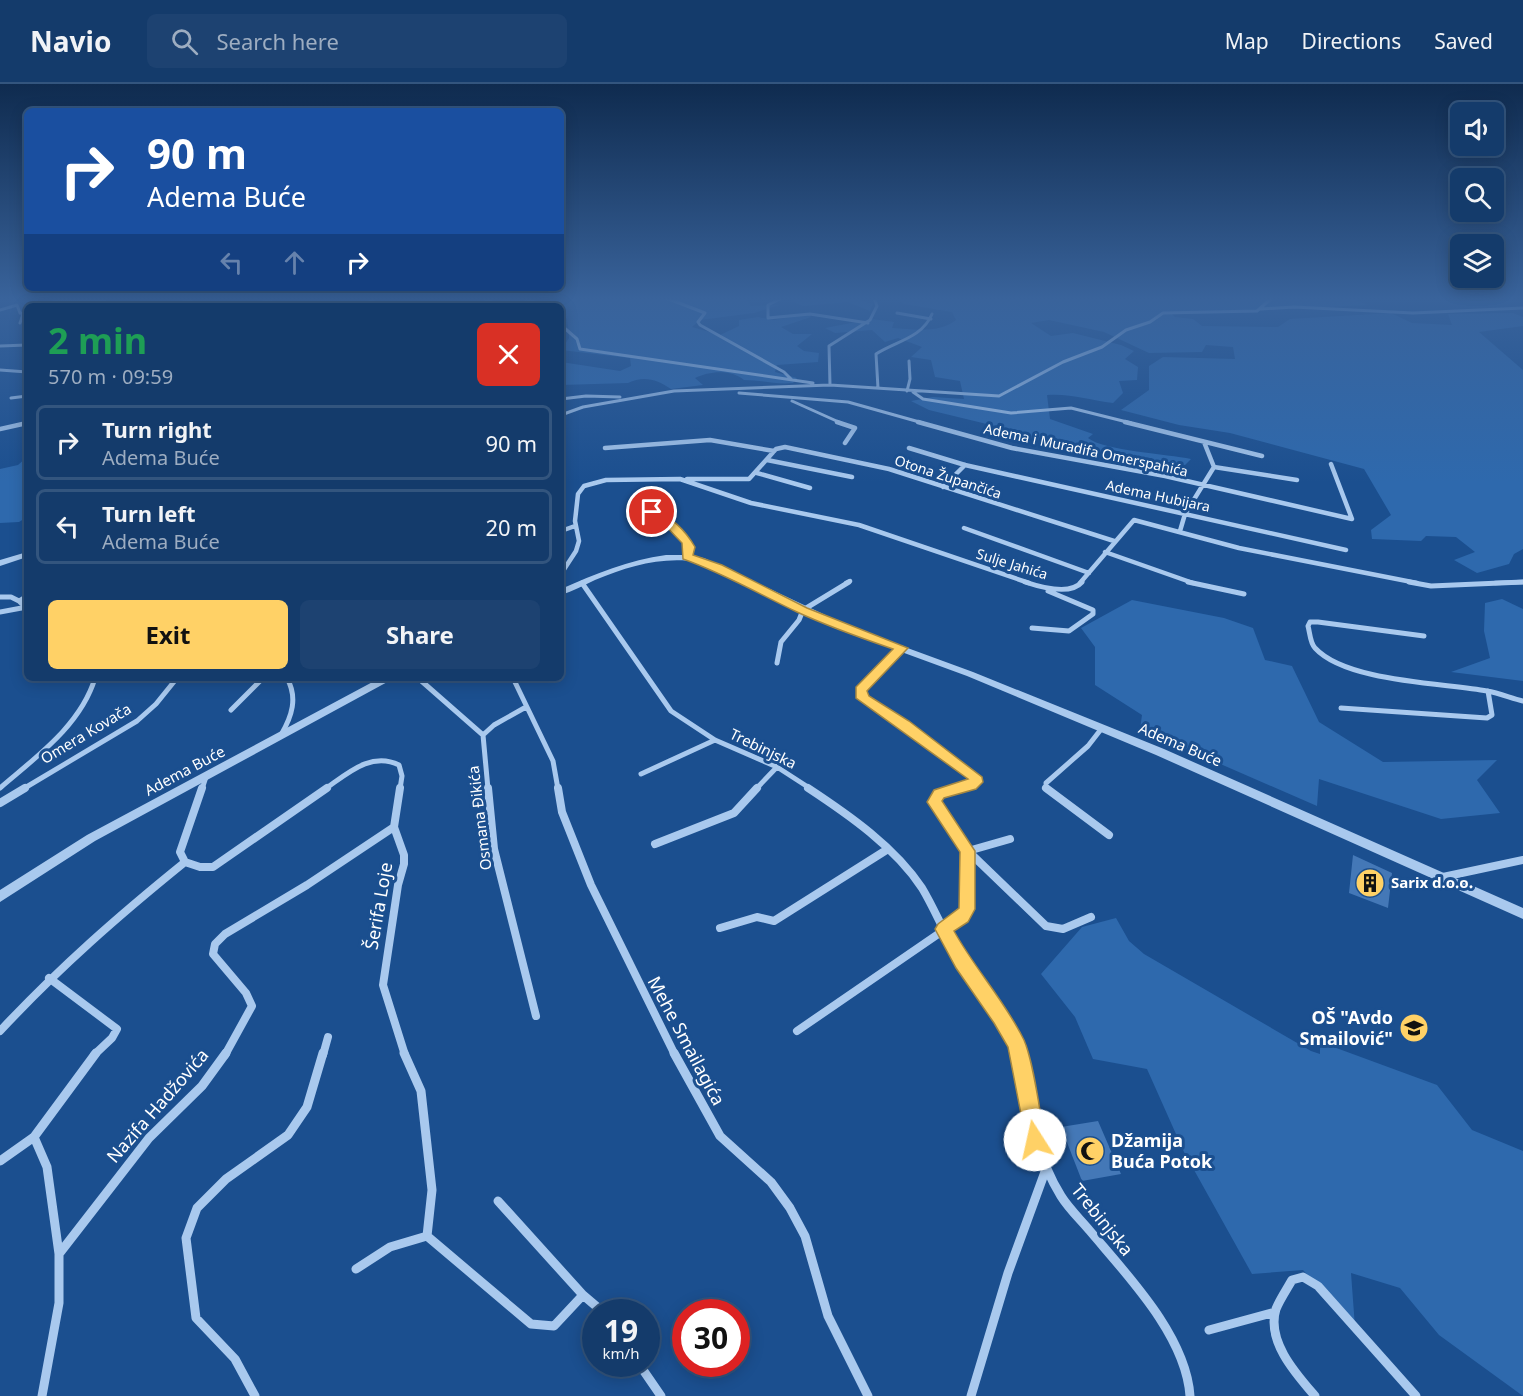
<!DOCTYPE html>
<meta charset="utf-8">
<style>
body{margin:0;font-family:"Noto Sans",sans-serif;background:#1d4271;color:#f1f3f6;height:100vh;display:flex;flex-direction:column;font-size:22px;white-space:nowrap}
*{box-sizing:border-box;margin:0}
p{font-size:20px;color:#9dadc1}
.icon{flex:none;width:33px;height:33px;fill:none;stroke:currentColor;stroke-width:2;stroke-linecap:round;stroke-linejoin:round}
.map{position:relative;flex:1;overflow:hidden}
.side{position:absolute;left:24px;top:219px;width:540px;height:378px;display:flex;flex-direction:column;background:#143b6b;border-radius:9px;box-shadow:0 3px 15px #0003,0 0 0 2px #33557e}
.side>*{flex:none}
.hud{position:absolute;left:24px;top:24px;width:540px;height:183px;border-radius:9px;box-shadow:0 3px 15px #0003,0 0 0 2px #33557e;background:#1a4fa0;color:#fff;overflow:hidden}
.tools{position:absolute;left:1450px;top:18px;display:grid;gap:12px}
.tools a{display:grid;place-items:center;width:54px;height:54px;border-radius:9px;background:#143b6b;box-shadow:0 3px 15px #0003,0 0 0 2px #33557e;font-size:30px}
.speed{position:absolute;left:582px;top:1215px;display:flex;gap:12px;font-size:30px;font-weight:700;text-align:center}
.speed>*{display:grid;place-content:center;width:78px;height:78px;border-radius:50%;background:#143b6b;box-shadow:0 3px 15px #0003,0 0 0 2px #33557e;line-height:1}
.speed small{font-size:15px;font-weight:400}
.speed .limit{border:9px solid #d22;background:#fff;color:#111}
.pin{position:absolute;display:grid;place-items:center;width:51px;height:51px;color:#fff;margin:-26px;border:3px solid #fff;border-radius:50%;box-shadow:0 2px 6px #0007}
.me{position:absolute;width:66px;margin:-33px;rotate:350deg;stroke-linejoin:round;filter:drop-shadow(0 0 4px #0008)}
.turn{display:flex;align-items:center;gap:21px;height:126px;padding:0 24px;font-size:27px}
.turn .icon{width:78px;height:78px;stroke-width:2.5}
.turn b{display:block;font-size:42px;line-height:51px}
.lanes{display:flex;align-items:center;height:57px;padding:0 24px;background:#0003;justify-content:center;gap:30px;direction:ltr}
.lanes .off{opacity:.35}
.round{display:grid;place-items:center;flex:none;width:63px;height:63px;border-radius:9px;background:#1d4271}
.headline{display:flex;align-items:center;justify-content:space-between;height:102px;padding:0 24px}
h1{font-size:36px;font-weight:700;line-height:45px;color:#1e9e55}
.cta{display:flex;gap:12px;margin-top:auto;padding:12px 24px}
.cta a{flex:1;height:69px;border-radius:9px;background:#ffd166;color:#111;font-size:24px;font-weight:700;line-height:69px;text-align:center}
.cta a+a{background:#1d4271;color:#f1f3f6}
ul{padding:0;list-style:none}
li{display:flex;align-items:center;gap:18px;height:75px;margin:0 12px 9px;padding:0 12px;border:3px solid #33557e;border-radius:9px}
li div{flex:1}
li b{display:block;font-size:22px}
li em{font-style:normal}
header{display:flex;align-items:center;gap:36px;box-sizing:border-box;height:84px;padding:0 30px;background:#143b6b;border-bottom:2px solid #33557e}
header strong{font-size:28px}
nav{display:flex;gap:33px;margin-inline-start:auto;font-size:21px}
.search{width:420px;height:54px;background:#1d4271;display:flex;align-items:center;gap:15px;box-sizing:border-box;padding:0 21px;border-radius:9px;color:#9dadc1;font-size:22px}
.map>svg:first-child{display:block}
</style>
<header>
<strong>Navio</strong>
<div class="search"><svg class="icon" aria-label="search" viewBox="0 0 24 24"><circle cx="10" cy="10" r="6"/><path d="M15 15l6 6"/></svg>Search here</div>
<nav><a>Map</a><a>Directions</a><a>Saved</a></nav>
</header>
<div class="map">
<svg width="1523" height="1312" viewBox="0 0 1523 1312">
<rect width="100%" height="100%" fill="#1b4f8f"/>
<path fill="#2e69ad" d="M 541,214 L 746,214 L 751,222 L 779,221 L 754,229 L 700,236 L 692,243 L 720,251 L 739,242 L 739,236 L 758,233 L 774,236 L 808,230 L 811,233 L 781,243 L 793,250 L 812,250 L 797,262 L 804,267 L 819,269 L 818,278 L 777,281 L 775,288 L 797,294 L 793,299 C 776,301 762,296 744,296 C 731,285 709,287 695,294 L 703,301 L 671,305 C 658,296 644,291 628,299 L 561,301 L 561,278 L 620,287 L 631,282 L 630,274 L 561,266 L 569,254 L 567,235 L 561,229 L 561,222 L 554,222 Z
M 797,214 L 853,214 L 873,220 L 870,227 L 848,218 L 803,222 L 791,217 Z
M 897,214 L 1350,214 L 1368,221 L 1172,230 L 1175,233 L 1193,235 L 1202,242 L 1278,243 L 1290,235 L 1391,229 L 1412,239 L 1452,241 L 1448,230 L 1513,229 L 1523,233 L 1523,242 L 1479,248 L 1523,286 L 1523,465 L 1514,470 L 1509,480 L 1477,489 L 1454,476 L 1475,468 L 1456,453 L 1426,452 L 1421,457 L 1372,455 L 1371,446 L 1391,431 L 1364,385 L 1230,349 L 1179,341 L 1121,326 L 1149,306 L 1149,282 L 1163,273 L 1235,275 L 1233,263 L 1206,261 L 1202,268 L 1149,269 L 1104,248 L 1049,236 L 1031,239 L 1051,252 L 1073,249 L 1121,261 L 1134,267 L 1125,275 L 1138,283 L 1137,296 L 1119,297 L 1123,309 L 1113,319 C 1090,316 1069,309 1047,311 L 1050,335 L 1093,350 L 1088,354 C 1104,367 1168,370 1191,375 L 1185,381 L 1097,368 L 1031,354 L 999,343 L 929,326 L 911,317 L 933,313 L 964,315 L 960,297 L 935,293 L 931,276 L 911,273 L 922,263 L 898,254 L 885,258 L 872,246 L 835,249 L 825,244 L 872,235 L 894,238 L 892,244 C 913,245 938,250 956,236 L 952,228 L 904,220 Z
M 27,373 L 27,433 L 19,438 L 0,439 L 0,385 L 18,381 Z
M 1502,515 L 1523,525 L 1523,597 L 1451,588 L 1490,574 L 1484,547 L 1485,519 Z
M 1132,516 L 1224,534 L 1253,544 L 1265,576 L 1292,582 L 1319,638 L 1383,678 L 1497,676 L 1477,696 L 1500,729 L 1441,735 L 1319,695 L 1317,722 L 1140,645 L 1142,631 L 1095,601 L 1095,563 L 1081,544 Z
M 1116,834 L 1129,857 L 1144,870 L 1311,967 L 1320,970 L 1320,958 L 1437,1001 L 1472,1046 L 1523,1067 L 1523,1312 L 1439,1251 L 1400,1204 L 1351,1189 L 1355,1243 L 1303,1186 L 1252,1190 L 1184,1068 L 1147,985 L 1093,975 L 1075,933 L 1041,890 L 1082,843 Z"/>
<path fill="#4478b7" d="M 1353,771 L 1392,789 L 1388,824 L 1349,809 Z
M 1098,1037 L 1121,1090 L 1082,1097 L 1061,1043 Z"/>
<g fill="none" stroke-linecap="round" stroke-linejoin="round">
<path stroke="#a9c9ee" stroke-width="3" d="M 483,214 L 501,222
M 523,214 L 545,222
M 666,214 L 705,229 L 698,238 L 700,241 L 784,288 L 792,296
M 782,214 L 768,221 L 768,234 L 810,230 L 868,239
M 58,215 L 104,216
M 45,222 L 60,214
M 174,222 L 194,214
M 245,222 L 267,217 L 284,222
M 1261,225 L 1294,223 L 1413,229 L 1523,224
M 0,226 L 17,221 L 20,229 L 27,230
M 897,229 L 931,235
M 20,239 L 23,230
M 561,241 L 577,255 L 580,265 L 813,299
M 0,262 L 27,261
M 0,286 L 27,288
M 830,301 L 829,262 L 870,236 L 877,222 L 874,214
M 878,304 L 876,270 C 896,257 922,254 932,230
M 907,307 L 910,295 L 909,277
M 913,308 L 923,315 L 1011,329 L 1071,324 L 1131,339
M 739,309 L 848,318 L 923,339
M 11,314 L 27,312
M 561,315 L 586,312 L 620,313
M 792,317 L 841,339
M 561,331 L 583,323 L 674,307 L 830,301 L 999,312 L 1063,278 L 1102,263 L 1126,246 L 1150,238 L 1163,229 L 1257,227 L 1272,214"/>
<path stroke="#a9c9ee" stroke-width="4.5" d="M 837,338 L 855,344 L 845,359
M 918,338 L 1012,364 L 1165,392 L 1352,435 L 1331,380
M 1125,338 L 1262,372
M 0,345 L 27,339
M 605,364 L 710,356 L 774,367
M 909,364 L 965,381 L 1346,466
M 767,376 L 852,393
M 1214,383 L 1297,396
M 757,389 L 810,404
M 687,395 L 749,395 L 776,365 L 785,363 L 889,385 L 1114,457
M 943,403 L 965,381
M 630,432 C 658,425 675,440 689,463 L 687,472
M 964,444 L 1089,489
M 561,447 L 575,442
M 1180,447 L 1185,430 L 1214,383 L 1204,358
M 1105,468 L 1193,499
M 561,490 L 576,467 L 579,457 L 575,437 L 578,410 L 584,402 L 606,396 L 680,395 L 751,419 L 859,441 L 1029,499
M 846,499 L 850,497
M 1080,499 L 1134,436 L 1239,464 L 1417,499
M 1495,499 L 1523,498"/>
<path stroke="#a9c9ee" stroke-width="5" d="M 1025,498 C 1040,503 1070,512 1082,498
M 1188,498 L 1244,510
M 1409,498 L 1431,502 L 1523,498
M 582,499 L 671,627 L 715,656 L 777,683 L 811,705
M 0,513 L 11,513 L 19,517
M 21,519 L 19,517 L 27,512
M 0,528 L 27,523
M 1032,544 L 1069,547 L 1093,530 L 1093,526 L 1048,507
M 1424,552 L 1318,538 L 1310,538 L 1308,542 C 1310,549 1310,559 1315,564 C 1346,598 1444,599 1487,607 C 1499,609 1511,614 1523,617
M 902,564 L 861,606 L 862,614 L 975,693 L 976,698 L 955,705
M 777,579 L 781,558 L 799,536 L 803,526 L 849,498
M 418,594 L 483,651 L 488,705
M 513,594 L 553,677 L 558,705
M 1341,624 L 1487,634 L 1492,631 L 1488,607
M 231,626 L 263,594
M 281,651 C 292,632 298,614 287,594
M 483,651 L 494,641 L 526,623
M 641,690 L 715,656
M 0,704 C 36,673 81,641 95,594
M 23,705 L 137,637 L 156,620 L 177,594
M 202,705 L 206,693
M 325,705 C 347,690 371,667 399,681 L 402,692 L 400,705
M 756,705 L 777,683
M 1047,705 L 1046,699 L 1088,662 L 1102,644"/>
<path stroke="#a9c9ee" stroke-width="8" d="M 400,704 L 394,743 L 404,771 L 404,780 L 398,801 L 383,901 L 405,971
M 488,704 L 494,765 L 536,932
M 558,704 L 562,728 L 591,801 L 675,971
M 808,704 C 849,731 895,763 922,804 C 937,829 947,857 964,881 C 983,908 1011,937 1018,971
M 960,704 L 939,710 L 934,718 L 968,767 L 1046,842 L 1063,845 L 1091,833
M 1046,704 L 1109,751
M 0,719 L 25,704
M 655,760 L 734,729 L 757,704
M 968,767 L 1010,755
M 185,778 L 180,768 L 202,704
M 1443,793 L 1523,776
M 720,844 L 757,833 L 774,837 L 888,765
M 49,894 L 117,945 L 112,954 L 94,971
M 0,947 C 60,883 117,833 185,778 L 200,783 L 213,783 L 327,704
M 797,947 L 963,833 L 967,825 L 968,767
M 225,971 L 252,922 L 246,909 L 213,870 L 215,860 L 225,850 L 307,801 L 394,743
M 323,971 L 328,953"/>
<path stroke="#a9c9ee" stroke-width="9" d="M 404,969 L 421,1007 L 432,1106 L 427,1152 L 531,1240 L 554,1242 L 583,1211 L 603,1228
M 674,969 L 720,1052 L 771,1098 L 790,1124 L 805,1152 L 828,1232 L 868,1312
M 1018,969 C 1028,1019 1034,1069 1061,1112 C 1069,1125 1081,1136 1090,1147 C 1128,1192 1186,1252 1190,1312
M 34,1053 L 47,1083 L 59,1170 L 59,1219 L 42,1312
M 0,1077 L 34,1053 L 96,969
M 498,1117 L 583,1211
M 59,1170 L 149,1054 L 202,1002 L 226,969
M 356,1185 L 390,1163 L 427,1152
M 1209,1246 L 1275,1228
M 639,1280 L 661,1312
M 255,1312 L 235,1275 L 196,1234 L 186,1154 L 197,1124 L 226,1095 L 288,1051 L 307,1023 L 323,969
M 971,1312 L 1008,1189 L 1046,1085
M 1315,1312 C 1296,1290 1266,1257 1276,1225 C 1280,1215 1287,1205 1292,1196 L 1303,1193 L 1318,1202 L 1416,1312"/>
<path fill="#a9c9ee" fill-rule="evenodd" d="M 371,214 L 377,214 L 368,222 L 362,222 Z
M 27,468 L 27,473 L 0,482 L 0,476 Z
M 666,471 L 684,471 L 704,474 L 853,544 L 973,588 L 1164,665 L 1523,824 L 1523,835 L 1156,671 L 967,592 L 847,548 L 699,478 C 662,472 629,482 595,496 C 584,501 573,507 561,511 L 561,505 C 595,490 629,476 666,471 Z
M 380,594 L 393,594 L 391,596 L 95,757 L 0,818 L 0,806 L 87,751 Z"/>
</g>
<linearGradient id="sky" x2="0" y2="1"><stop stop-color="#0f2b4f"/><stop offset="0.54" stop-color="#39639b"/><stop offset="1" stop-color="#39639b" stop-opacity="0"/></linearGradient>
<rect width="1523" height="398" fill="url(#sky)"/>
<path fill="#ffd166" stroke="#a68842" stroke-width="1.5" d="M 652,425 C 669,430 686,447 695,463 L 693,471 L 722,481 L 807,524 L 908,564 L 867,607 L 869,612 L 909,637 L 982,693 L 983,698 L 976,705 L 944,714 L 942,717 L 975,767 L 975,825 L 968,838 L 954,847 C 975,885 1005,917 1024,956 C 1034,979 1040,1030 1045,1056 L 1042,1063 L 1035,1066 L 1028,1063 L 1026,1056 L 1008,963 L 994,939 L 956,884 L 935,845 L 938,840 L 959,824 L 960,768 L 927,718 L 934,706 L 968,695 L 856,614 L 856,603 L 893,565 C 861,554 829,543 797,528 C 759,510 723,489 683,475 L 682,459 L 658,434 L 648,430 L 648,426 Z"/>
<defs>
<g id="building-disc" transform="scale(1.5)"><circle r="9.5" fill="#ffd166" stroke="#1b4f8f"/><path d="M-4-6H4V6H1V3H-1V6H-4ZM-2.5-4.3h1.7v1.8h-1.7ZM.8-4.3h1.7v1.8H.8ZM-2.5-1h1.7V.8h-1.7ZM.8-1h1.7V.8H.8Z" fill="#111"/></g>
<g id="school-disc" transform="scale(1.5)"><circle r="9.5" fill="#ffd166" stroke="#1b4f8f"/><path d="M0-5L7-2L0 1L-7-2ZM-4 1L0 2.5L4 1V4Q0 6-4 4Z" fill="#111"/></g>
<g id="mosque-disc" transform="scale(1.5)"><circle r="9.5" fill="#ffd166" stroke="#1b4f8f"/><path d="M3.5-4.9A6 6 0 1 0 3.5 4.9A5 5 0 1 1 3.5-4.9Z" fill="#111"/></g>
</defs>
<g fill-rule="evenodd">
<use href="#building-disc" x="1370" y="799"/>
<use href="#school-disc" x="1414" y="944"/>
<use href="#mosque-disc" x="1090" y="1067"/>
</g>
<g text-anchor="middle" stroke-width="6" stroke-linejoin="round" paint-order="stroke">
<g font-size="14" fill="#fff" stroke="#1b4f8f">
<text transform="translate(1086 366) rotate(12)" y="5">Adema i Muradifa Omerspahića</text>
<text transform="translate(948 393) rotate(18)" y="5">Otona Župančića</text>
<text transform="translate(1158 412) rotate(12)" y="5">Adema Hubijara</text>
<text transform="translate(1012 480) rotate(17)" y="5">Sulje Jahića</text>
</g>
<g font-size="15" fill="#fff" stroke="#1b4f8f">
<text transform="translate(86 650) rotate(-31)" y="5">Omera Kovača</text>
<text transform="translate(1180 661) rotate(23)" y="5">Adema Buće</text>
<text transform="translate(763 665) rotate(26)" y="5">Trebinjska</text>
<text transform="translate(185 687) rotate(-28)" y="5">Adema Buće</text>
<text transform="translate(480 734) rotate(-97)" y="5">Osmana Đikića</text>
</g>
<g font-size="15" font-weight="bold" fill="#fff" stroke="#1b4f8f" text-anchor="start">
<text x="1391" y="804">Sarix d.o.o.</text>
</g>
<g font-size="18" fill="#fff" stroke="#1b4f8f">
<text transform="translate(379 822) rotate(-80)" y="6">Šerifa Loje</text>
<text transform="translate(686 957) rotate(62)" y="6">Mehe Smailagića</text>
<text transform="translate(158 1022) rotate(-49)" y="6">Nazifa Hadžovića</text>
<text transform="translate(1102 1136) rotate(51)" y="6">Trebinjska</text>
</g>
<g font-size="18" font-weight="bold" fill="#fff" stroke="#1b4f8f" text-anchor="end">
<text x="1393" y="940">OŠ "Avdo<tspan x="1393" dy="21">Smailović"</tspan></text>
<text x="1111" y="1063" text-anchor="start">Džamija<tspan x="1111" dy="21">Buća Potok</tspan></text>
</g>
</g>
</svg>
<div class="tools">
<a><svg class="icon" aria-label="sound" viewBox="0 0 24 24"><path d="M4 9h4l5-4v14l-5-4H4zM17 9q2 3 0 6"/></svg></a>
<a><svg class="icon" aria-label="search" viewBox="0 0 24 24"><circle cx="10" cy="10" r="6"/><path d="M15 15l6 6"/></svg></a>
<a><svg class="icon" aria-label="layers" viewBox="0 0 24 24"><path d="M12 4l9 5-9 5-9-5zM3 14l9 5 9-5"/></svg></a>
</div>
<div class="speed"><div>19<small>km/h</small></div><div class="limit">30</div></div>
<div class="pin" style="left:652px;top:428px;background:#d93025"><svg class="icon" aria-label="arrive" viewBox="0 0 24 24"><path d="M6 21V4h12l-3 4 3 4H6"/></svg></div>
<svg class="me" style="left:1035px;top:1056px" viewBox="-20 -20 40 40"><circle r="19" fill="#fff"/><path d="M0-13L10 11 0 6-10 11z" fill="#ffd166"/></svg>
<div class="hud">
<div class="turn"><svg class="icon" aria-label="right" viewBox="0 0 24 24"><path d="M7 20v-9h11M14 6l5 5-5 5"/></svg><div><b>90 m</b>Adema Buće</div></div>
<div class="lanes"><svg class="icon off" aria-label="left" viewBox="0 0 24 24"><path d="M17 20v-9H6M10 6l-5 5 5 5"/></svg><svg class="icon off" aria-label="ahead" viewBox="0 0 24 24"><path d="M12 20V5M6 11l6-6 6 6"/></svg><svg class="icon" aria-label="right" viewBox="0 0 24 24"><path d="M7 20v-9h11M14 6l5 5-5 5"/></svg></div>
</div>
<section class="side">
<div class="headline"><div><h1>2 min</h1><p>570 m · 09:59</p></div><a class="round" style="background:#d93025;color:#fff"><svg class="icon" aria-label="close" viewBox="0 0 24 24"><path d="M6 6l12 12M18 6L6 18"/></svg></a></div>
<ul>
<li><svg class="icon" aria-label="right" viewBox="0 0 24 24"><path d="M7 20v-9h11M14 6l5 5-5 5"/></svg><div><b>Turn right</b><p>Adema Buće</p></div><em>90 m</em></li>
<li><svg class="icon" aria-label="left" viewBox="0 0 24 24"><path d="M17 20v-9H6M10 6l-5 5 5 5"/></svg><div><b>Turn left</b><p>Adema Buće</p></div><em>20 m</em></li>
</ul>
<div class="cta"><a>Exit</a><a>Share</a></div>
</section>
</div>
